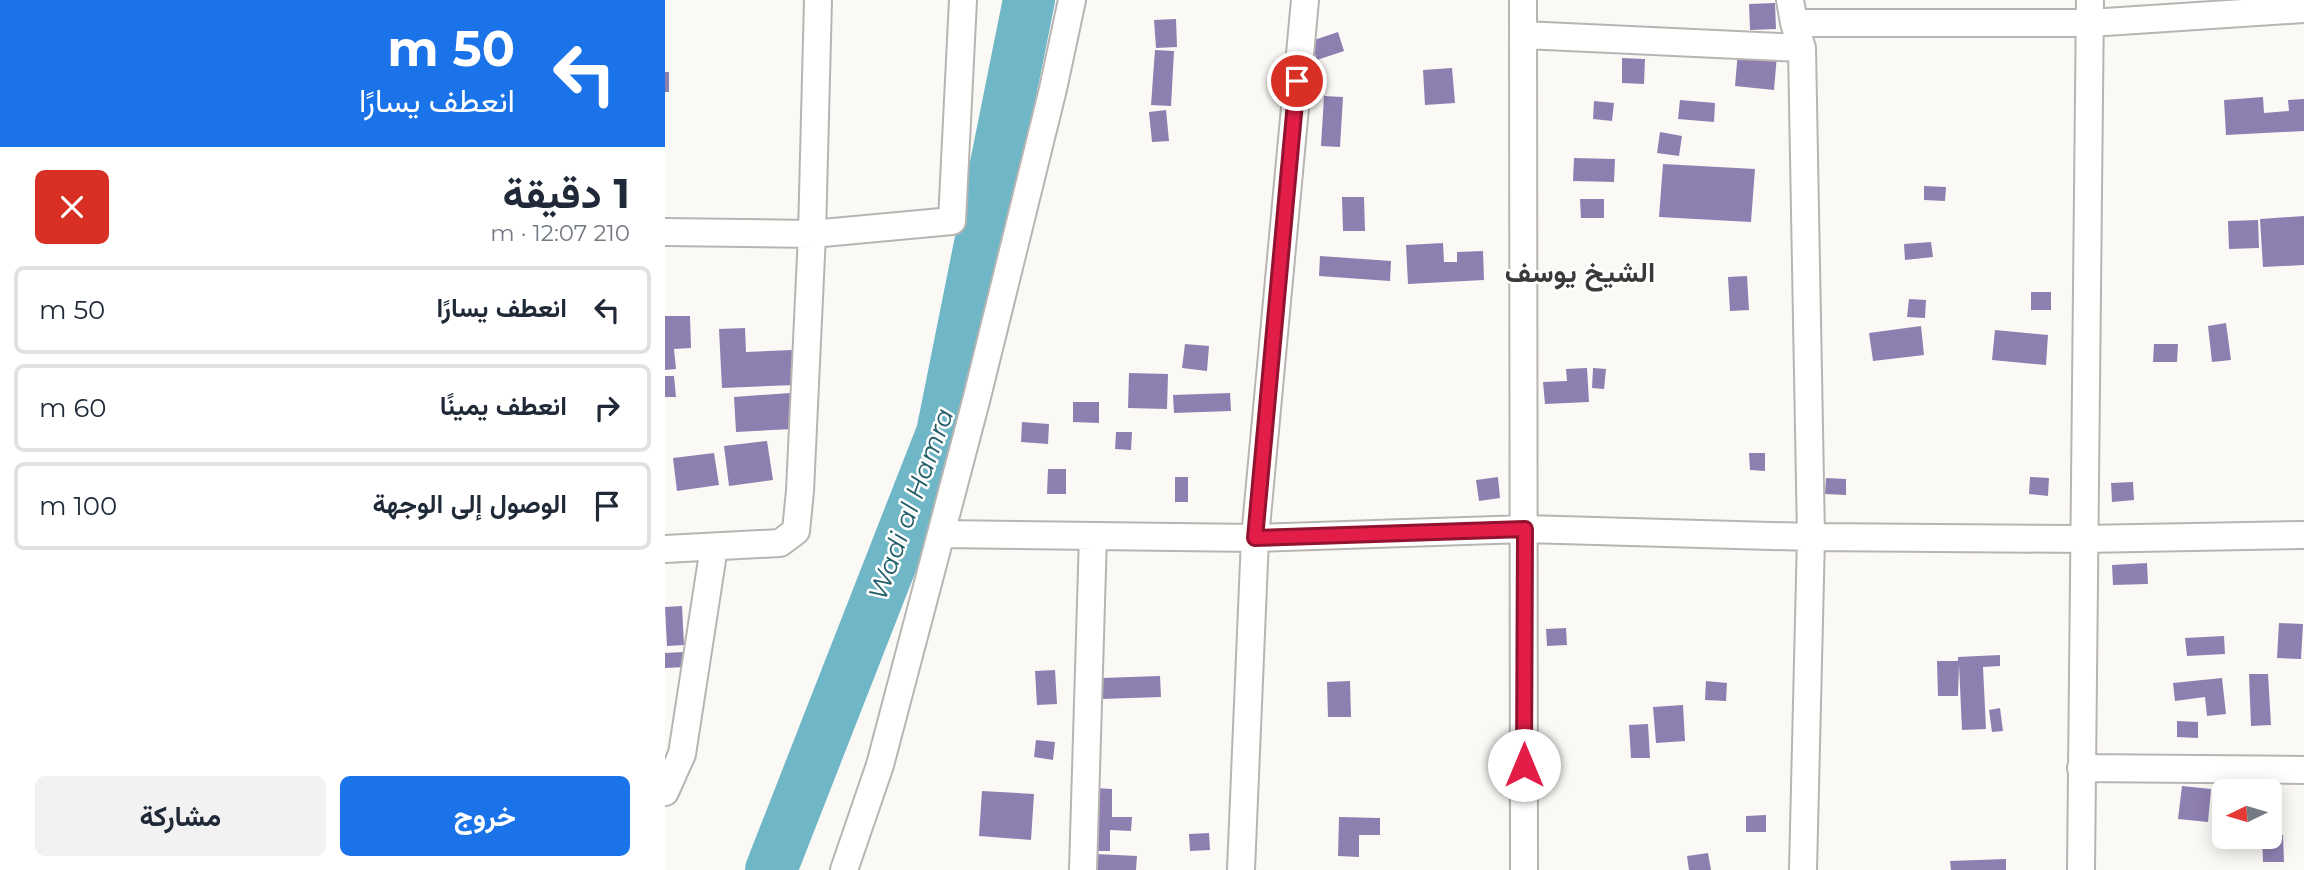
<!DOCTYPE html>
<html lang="ar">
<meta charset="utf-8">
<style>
body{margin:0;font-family:Montserrat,Vazirmatn,sans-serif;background:#f2f2f3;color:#1f2937;direction:rtl;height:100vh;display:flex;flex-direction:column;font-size:26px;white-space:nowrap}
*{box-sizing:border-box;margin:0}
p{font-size:23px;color:#747a83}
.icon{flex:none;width:38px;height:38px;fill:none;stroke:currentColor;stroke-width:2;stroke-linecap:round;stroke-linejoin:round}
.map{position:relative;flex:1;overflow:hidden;direction:ltr}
.sheet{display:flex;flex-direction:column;background:#fff;width:665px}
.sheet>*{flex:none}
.banner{background:#1a73e8;color:#fff;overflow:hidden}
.needle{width:46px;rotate:265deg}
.fabs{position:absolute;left:1547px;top:779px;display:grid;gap:14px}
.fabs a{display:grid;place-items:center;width:70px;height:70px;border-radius:10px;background:#fff;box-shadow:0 4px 18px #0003;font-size:35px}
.pin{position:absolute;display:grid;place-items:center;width:60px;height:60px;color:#fff;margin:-30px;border:4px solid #fff;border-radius:50%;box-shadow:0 2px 7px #0007}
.me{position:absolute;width:77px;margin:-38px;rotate:0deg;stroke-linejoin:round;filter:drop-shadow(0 0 5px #0008)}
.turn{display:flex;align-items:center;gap:24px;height:147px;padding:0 35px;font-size:32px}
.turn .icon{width:91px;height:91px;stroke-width:2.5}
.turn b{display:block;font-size:49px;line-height:60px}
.round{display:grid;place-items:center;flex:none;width:74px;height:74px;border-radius:10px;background:#f2f2f3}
.overview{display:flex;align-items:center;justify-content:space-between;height:119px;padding:0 35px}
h1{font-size:42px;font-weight:700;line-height:52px}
.primary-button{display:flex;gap:14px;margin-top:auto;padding:14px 35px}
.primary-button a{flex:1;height:80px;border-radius:10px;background:#1a73e8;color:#fff;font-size:28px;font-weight:700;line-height:80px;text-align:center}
.primary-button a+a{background:#f2f2f3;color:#1f2937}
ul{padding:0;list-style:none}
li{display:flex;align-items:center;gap:21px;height:88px;margin:0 14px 10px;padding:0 21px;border:4px solid #e0e1e3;border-radius:10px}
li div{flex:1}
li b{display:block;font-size:26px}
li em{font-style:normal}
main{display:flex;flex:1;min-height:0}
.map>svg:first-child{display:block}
</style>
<main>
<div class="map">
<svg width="1639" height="870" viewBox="0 0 1639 870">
<rect width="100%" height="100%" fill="#fbf9f6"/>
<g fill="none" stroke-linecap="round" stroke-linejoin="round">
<path stroke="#6fb6c7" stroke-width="52" d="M 106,870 L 277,433 L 364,0"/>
</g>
<path fill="#8e7fb1" d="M 1110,3 L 1111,29 L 1085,30 L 1084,4 Z
M 511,19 L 512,47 L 491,48 L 489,20 Z
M 673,32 L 679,51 L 652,60 L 646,41 Z
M 490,50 L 509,51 L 506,106 L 486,105 Z
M 1073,51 L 1112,55 L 1109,90 L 1070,86 Z
M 957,58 L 980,59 L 979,84 L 957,83 Z
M 787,68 L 790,103 L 760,105 L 758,70 Z
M 0,72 L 4,72 L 4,92 L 0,92 Z
M 659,96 L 678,97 L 675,147 L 656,146 Z
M 1598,97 L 1599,113 L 1624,111 L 1623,100 L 1639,99 L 1639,131 L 1561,135 L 1559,100 Z
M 1015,100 L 1050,103 L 1049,122 L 1013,119 Z
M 929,101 L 949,103 L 947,121 L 928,119 Z
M 501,110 L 504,141 L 487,142 L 484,112 Z
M 995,132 L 1017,136 L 1014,156 L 992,153 Z
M 909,158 L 950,159 L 949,182 L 908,181 Z
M 998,164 L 1090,169 L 1086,222 L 994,217 Z
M 1259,186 L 1281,187 L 1280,201 L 1259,200 Z
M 677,197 L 699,197 L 700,231 L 678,231 Z
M 915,199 L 939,199 L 939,218 L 916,218 Z
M 1639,216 L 1639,265 L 1598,267 L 1595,219 Z
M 1593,220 L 1594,248 L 1564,249 L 1563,221 Z
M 1266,242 L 1268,257 L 1240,260 L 1239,244 Z
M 778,243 L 779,262 L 792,262 L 792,252 L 818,251 L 819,280 L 743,284 L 741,245 Z
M 655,256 L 726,261 L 725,281 L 654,276 Z
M 1082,276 L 1084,310 L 1065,311 L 1063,277 Z
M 1366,292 L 1386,292 L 1386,310 L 1366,310 Z
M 1244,299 L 1261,300 L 1260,318 L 1242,317 Z
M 0,316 L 25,316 L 26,348 L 9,349 L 11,369 L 0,370 Z
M 1561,323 L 1566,360 L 1547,362 L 1543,326 Z
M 1256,326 L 1259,355 L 1208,361 L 1204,333 Z
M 80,328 L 81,352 L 127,350 L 129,385 L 57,388 L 54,329 Z
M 1330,330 L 1383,335 L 1381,365 L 1327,360 Z
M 520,344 L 544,346 L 542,371 L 517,368 Z
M 1489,344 L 1513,344 L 1512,362 L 1488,362 Z
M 922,368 L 924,402 L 880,404 L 878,382 L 902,381 L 901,369 Z
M 928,368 L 941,369 L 939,389 L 927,388 Z
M 464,373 L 503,374 L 502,409 L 463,408 Z
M 0,376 L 9,376 L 11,397 L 0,397 Z
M 125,393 L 127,429 L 71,432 L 69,397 Z
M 565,393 L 566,411 L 509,413 L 508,395 Z
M 408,402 L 434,402 L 434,423 L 408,422 Z
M 357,422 L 384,424 L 383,444 L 356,442 Z
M 451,432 L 467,432 L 466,450 L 450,449 Z
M 102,441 L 108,480 L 64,486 L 59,446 Z
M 49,453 L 54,485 L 12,491 L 8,458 Z
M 1084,453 L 1100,453 L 1100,471 L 1085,470 Z
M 383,469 L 401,469 L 401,494 L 382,494 Z
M 510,477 L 523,477 L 523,502 L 510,502 Z
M 833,477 L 835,498 L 814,501 L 811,480 Z
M 1365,477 L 1384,478 L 1383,496 L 1364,494 Z
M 1161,478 L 1181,479 L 1181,495 L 1160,494 Z
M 1468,482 L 1469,500 L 1447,502 L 1446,483 Z
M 1482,563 L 1483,584 L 1448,585 L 1447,565 Z
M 17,606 L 19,645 L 2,646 L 0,607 Z
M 1614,623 L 1638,624 L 1636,659 L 1612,658 Z
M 901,628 L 902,645 L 882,646 L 881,629 Z
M 1559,636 L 1560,654 L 1522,656 L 1520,638 Z
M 19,652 L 20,667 L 0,668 L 0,653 Z
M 1335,655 L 1335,666 L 1318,667 L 1321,729 L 1297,730 L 1294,664 L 1293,696 L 1273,696 L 1272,661 L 1293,661 L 1293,657 Z
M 390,670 L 392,704 L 372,705 L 370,671 Z
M 1584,674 L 1603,674 L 1606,725 L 1586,726 Z
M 495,676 L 496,697 L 436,699 L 436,678 Z
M 1557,678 L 1561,714 L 1542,716 L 1540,697 L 1510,701 L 1508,683 Z
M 685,681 L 686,717 L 663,717 L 662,682 Z
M 1041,681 L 1062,683 L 1061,701 L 1040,700 Z
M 1018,705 L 1020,741 L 991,743 L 988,707 Z
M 1335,708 L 1338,731 L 1327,732 L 1324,710 Z
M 1512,721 L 1533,722 L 1533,738 L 1512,737 Z
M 983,724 L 985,758 L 966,758 L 964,725 Z
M 371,740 L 390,742 L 388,760 L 369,757 Z
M 1517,786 L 1546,789 L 1543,822 L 1513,819 Z
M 430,788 L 447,789 L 447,817 L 467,817 L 466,831 L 445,830 L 445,851 L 430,851 Z
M 317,791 L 369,794 L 366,840 L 314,836 Z
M 1101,815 L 1101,832 L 1081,832 L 1081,816 Z
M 674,817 L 715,818 L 715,835 L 694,835 L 694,857 L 673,856 Z
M 544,833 L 545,850 L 525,851 L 524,834 Z
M 1618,835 L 1619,862 L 1598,862 L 1597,836 Z
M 1043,853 L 1046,870 L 1024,870 L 1022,856 Z
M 431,854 L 472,856 L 471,870 L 431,870 Z
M 1341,859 L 1341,870 L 1286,870 L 1285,861 Z"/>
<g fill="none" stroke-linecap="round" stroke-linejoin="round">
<g stroke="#b7b5b2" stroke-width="30">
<path id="minor" d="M 858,0 L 859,870
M 1125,0 L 1129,23 L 1137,48 L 1146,537 L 1138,870
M 1129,23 L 1425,23 L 1639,9
M 858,35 L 1137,48
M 0,232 L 147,234 L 287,221 L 298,0
M 276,534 L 590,538 L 860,529 L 1146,537 L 1418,539 L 1639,535
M 0,549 L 115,543 L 131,531 L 135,491 L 147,234 L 153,0
M 1416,768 L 1639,770
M 0,792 L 17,754 L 49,547
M 179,870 L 215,765 L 311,401 L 388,89 L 407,0
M 418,870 L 428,536
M 576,870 L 590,538 L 640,0
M 1416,870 L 1425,0"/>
</g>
<use href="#minor" stroke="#fff" stroke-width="26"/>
</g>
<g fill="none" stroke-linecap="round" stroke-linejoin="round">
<g stroke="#92132f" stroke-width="18">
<path id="route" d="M 632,81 L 590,538 L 860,529 L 859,765"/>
</g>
<use href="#route" stroke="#e11d48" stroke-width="12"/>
</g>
<g text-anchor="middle" stroke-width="5" stroke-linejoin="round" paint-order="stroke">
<g font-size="26" font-style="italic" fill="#215c69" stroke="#fff">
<text transform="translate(246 504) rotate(-70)" y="9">Wadi al Hamra</text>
</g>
<g font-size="28" font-weight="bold" fill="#3a3a38" stroke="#fff">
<text x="915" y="282">الشيخ يوسف</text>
</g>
</g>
</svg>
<div class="fabs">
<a><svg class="needle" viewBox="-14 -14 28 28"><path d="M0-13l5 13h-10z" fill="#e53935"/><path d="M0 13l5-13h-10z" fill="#747a83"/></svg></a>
</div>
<div class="pin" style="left:632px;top:81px;background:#d93025"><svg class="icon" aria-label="arrive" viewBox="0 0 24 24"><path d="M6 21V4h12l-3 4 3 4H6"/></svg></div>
<svg class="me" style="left:859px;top:765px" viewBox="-20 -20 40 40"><circle r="19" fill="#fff"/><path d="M0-13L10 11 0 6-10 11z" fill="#e11d48"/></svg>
</div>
<section class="sheet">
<div class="banner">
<div class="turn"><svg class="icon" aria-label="left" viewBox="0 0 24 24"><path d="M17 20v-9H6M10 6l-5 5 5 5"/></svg><div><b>50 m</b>انعطف يسارًا</div></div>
</div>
<div class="overview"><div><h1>1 دقيقة</h1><p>210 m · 12:07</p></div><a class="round" style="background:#d93025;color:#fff"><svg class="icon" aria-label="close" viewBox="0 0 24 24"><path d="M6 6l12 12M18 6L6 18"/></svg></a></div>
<ul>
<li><svg class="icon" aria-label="left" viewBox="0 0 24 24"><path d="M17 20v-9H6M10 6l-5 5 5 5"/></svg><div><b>انعطف يسارًا</b></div><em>50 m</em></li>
<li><svg class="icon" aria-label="right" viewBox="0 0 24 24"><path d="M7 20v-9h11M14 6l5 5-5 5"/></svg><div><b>انعطف يمينًا</b></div><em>60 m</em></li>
<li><svg class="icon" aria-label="arrive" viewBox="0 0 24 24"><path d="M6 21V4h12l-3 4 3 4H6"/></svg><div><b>الوصول إلى الوجهة</b></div><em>100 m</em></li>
</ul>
<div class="primary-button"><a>خروج</a><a>مشاركة</a></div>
</section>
</main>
